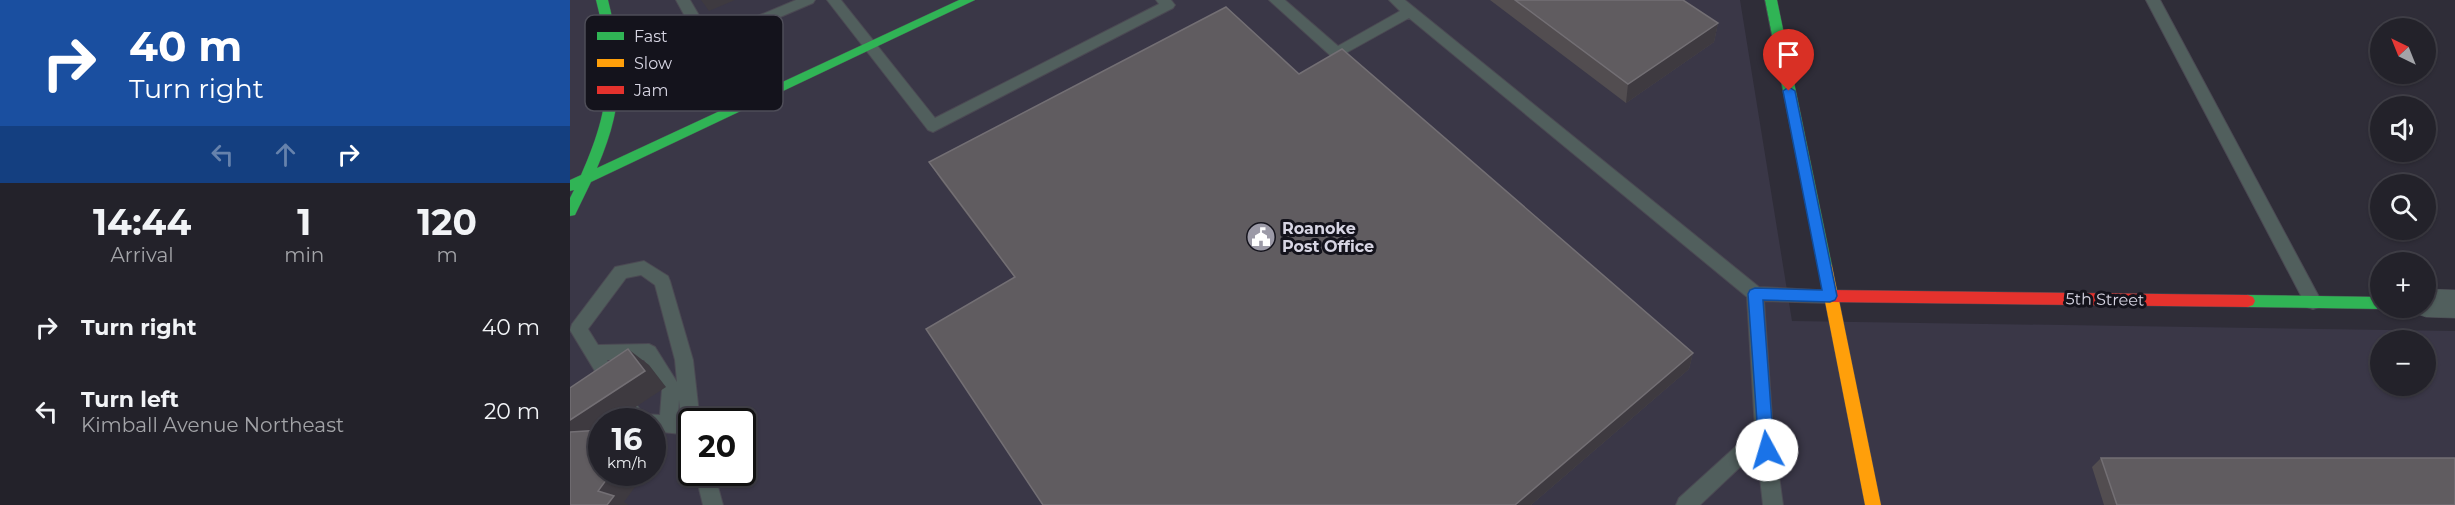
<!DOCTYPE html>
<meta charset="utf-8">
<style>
body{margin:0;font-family:Montserrat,sans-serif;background:#2b2a32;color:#f1f3f6;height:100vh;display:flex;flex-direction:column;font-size:22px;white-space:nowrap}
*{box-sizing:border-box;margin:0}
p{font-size:20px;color:#a3a4a8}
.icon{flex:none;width:33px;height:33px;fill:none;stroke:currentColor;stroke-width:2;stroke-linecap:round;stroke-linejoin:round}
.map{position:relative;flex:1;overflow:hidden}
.drawer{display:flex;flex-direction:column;background:#23222a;width:570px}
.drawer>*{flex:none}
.top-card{background:#1a4fa0;color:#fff;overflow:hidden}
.needle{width:39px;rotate:317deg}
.buttons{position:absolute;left:1800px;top:18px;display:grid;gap:12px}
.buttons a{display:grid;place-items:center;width:66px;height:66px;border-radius:50%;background:#23222a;box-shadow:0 2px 4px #0004,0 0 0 2px #403f47;font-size:30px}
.speed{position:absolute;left:18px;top:408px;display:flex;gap:12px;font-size:30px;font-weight:700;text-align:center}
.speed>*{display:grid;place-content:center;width:78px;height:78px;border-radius:50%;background:#23222a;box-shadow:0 2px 4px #0004,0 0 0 2px #403f47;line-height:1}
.speed small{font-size:15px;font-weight:400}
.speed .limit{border:3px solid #111;border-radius:9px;background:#fff;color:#111}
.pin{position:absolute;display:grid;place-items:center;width:51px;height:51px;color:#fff;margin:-62px -26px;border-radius:50% 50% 50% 0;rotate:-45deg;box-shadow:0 0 6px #0007}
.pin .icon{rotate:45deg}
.me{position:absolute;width:66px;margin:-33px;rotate:354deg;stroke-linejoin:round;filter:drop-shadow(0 0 4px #0008)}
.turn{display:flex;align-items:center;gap:21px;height:126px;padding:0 30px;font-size:27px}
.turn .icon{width:78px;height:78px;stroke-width:2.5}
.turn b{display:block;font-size:42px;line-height:51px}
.lanes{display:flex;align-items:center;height:57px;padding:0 30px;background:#0003;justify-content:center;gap:30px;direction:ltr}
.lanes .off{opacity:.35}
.eta{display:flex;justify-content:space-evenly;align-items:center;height:102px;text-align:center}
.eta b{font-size:36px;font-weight:700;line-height:42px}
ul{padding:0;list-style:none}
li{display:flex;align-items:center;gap:18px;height:84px;padding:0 30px}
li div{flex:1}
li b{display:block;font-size:22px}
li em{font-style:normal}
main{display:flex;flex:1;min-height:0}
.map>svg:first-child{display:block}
</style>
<main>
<section class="drawer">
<div class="top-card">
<div class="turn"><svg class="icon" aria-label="right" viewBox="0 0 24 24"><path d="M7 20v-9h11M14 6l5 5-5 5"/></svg><div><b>40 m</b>Turn right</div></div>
<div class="lanes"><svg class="icon off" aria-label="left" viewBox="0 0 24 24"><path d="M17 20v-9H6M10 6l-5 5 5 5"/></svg><svg class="icon off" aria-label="ahead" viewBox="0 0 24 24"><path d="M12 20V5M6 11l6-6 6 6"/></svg><svg class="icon" aria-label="right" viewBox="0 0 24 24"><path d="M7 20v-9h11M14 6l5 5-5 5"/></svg></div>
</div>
<div class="eta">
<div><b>14:44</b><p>Arrival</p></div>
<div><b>1</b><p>min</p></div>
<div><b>120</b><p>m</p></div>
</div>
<ul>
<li><svg class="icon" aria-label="right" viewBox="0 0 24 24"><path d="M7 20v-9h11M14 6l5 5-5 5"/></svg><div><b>Turn right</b></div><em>40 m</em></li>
<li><svg class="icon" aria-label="left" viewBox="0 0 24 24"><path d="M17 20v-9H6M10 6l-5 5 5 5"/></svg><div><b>Turn left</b><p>Kimball Avenue Northeast</p></div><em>20 m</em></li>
</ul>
</section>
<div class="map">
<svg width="1885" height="505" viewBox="0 0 1885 505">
<rect width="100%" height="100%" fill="#2f2d38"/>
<path fill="#3a3747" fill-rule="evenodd" d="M 0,0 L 1170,0 L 1222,321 L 1885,331 L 1885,505 L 0,505 ZM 1810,340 L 1856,340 L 1856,386 L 1810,386 ZM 32,422 L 82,422 L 82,472 L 32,472 ZM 122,422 L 172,422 L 172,472 L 122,472 Z"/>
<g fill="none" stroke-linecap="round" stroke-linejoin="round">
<g stroke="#4b4953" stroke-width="2">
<path id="lane" d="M 106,0 L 120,0 L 137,29 L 159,28 L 226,0 L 245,0 L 243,3 L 166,36 L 133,39 L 128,37 L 123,30 L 51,59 L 41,59 L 39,55 L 41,51 L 118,22 Z
M 257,0 L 271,0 L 365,118 L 589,4 L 586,0 L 601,0 L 605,5 L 603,8 L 363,132 L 358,130 Z
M 699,0 L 715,0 L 768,46 L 830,11 L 819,0 L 835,0 L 1189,287 L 1266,291 L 1268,296 L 1266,301 L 1260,303 L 1194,301 L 1203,432 L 1213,505 L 1193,505 L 1187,451 L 1130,505 L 1106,505 L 1109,498 L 1185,429 L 1177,297 L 839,18 L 767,58 L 762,57 Z
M 1576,0 L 1590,0 L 1749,297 L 1752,302 L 1749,307 L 1743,309 L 1737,307 Z
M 74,261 L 98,276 L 100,281 L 123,360 L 130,422 L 122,422 L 121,435 L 82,431 L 82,422 L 57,422 L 51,410 L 54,404 L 60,402 L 66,404 L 73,414 L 90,415 L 92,389 L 74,360 L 37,360 L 52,385 L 49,391 L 43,393 L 37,391 L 0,330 L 2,324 L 45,267 ZM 71,275 L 85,285 L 105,360 L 107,382 L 85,347 L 79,344 L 28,345 L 18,329 L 56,278 ZM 109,400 L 111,418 L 108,417 Z
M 125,472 L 144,472 L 153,505 L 133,505 Z"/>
</g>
<g stroke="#4b4953" stroke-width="1">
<path id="street" d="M 1856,289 L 1885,290 L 1885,318 L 1856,317 L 1844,313 L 1841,308 L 1856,308 Z"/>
</g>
<g stroke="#4b4953" stroke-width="1">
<path id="fast" d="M 26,0 L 38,0 C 54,64 54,106 27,168 L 389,0 L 405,0 L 21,182 L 5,215 L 0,216 L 0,198 L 4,190 L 0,191 L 0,180 L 11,175 C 40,110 44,70 26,0 Z
M 1195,0 L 1207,0 L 1262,266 L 1260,270 L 1250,270 L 1248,266 Z
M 1678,295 L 1810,297 L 1810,308 L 1814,308 L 1810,309 L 1678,307 L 1673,305 L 1671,301 L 1673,297 Z"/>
</g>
<g stroke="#4b4953" stroke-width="1">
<path id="slow" d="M 1255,260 L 1260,262 L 1262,266 L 1311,505 L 1295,505 L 1248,266 L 1250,262 Z"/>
</g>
<g stroke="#4b4953" stroke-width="1">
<path id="jam" d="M 1260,290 L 1678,295 L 1683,297 L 1685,301 L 1683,305 L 1678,307 L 1260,302 L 1255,300 L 1253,296 L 1255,292 Z"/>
</g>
<use href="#lane" fill="#515f5d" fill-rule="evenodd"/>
<use href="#street" fill="#515f5d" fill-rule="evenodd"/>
<use href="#fast" fill="#30b455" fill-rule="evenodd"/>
<use href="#slow" fill="#ff9f0a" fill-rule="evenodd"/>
<use href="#jam" fill="#e5322d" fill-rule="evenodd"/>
</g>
<path fill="#524d50" d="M 920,0 L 1113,0 L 1148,23 L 1144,42 L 1056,103 Z
M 729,74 L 1123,353 L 1119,369 L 961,505 L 473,505 L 444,277 L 371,180 L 359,162 Z
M 1531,458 L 1885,505 L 1534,505 L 1522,467 Z"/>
<path fill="#3e3a40" d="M 131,0 L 165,0 L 139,11 Z
M 1148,23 L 1144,42 L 1056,103 L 1058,84 Z
M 58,349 L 79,365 L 96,387 L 43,422 L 32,422 L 32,429 L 23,435 L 0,439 L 0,420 Z
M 1123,353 L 1119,369 L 961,505 L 945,505 Z
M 82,437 L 89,442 L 86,458 L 82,463 Z
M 42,472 L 76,472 L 54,502 L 59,505 L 37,505 L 28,491 Z"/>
<path fill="#605c60" stroke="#736f74" stroke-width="1.5" d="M 945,0 L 1113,0 L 1148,23 L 1058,84 Z
M 656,7 L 729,74 L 772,49 L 1123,353 L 945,505 L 473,505 L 356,329 L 445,277 L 359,162 Z
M 58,349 L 75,371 L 0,420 L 0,388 Z
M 32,430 L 32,472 L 42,472 L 28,491 L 44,496 L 37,505 L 0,505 L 0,432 Z
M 1531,458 L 1885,458 L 1885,505 L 1547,505 Z"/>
<path fill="#1a73e8" stroke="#114b97" stroke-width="1.5" d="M 1219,87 L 1225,91 L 1267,296 L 1265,300 L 1260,302 L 1193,300 L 1204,450 L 1202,455 L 1197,457 L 1191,455 L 1189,450 L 1178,294 L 1180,290 L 1185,288 L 1252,290 L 1213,91 Z"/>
<defs>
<g id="civic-disc" transform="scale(1.5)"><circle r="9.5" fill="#9c9aa7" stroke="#14131c"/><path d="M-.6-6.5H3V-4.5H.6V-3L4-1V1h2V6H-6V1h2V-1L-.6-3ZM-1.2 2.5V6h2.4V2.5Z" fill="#fff"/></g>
</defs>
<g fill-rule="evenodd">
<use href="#civic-disc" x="691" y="237"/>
</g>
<g text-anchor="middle" stroke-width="6" stroke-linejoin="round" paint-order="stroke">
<g font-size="16" font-weight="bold" fill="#d7d5e3" stroke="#14131c" text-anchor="start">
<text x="712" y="234">Roanoke<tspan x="712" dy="18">Post Office</tspan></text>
</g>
<g font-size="16" fill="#d7d5e3" stroke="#14131c">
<text transform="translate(1535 299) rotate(1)" y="6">5th Street</text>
</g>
</g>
<rect x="15" y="15" width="198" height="96" rx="9" fill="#14131c" stroke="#4e4d58" stroke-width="1.5"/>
<rect x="27" y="32" width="27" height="8" fill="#30b455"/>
<rect x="27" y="59" width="27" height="8" fill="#ff9f0a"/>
<rect x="27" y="86" width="27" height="8" fill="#e5322d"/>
<g font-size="16" fill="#d7d5e3">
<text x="64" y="42">Fast</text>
<text x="64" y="69">Slow</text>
<text x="64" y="96">Jam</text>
</g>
</svg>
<div class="buttons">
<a><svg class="needle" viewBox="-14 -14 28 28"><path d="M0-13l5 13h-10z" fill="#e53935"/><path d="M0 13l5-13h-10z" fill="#a3a4a8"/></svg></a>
<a><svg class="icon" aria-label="sound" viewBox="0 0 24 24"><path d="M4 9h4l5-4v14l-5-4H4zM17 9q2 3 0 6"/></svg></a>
<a><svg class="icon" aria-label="search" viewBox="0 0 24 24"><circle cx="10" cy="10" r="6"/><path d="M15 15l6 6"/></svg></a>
<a>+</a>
<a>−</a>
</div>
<div class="speed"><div>16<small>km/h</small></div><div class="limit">20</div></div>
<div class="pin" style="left:1219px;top:91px;background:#d93025"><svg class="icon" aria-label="arrive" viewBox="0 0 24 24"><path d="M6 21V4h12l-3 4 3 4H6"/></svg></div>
<svg class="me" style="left:1197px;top:450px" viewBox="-20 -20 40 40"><circle r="19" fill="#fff"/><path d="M0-13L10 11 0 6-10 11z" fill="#1a73e8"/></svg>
</div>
</main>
